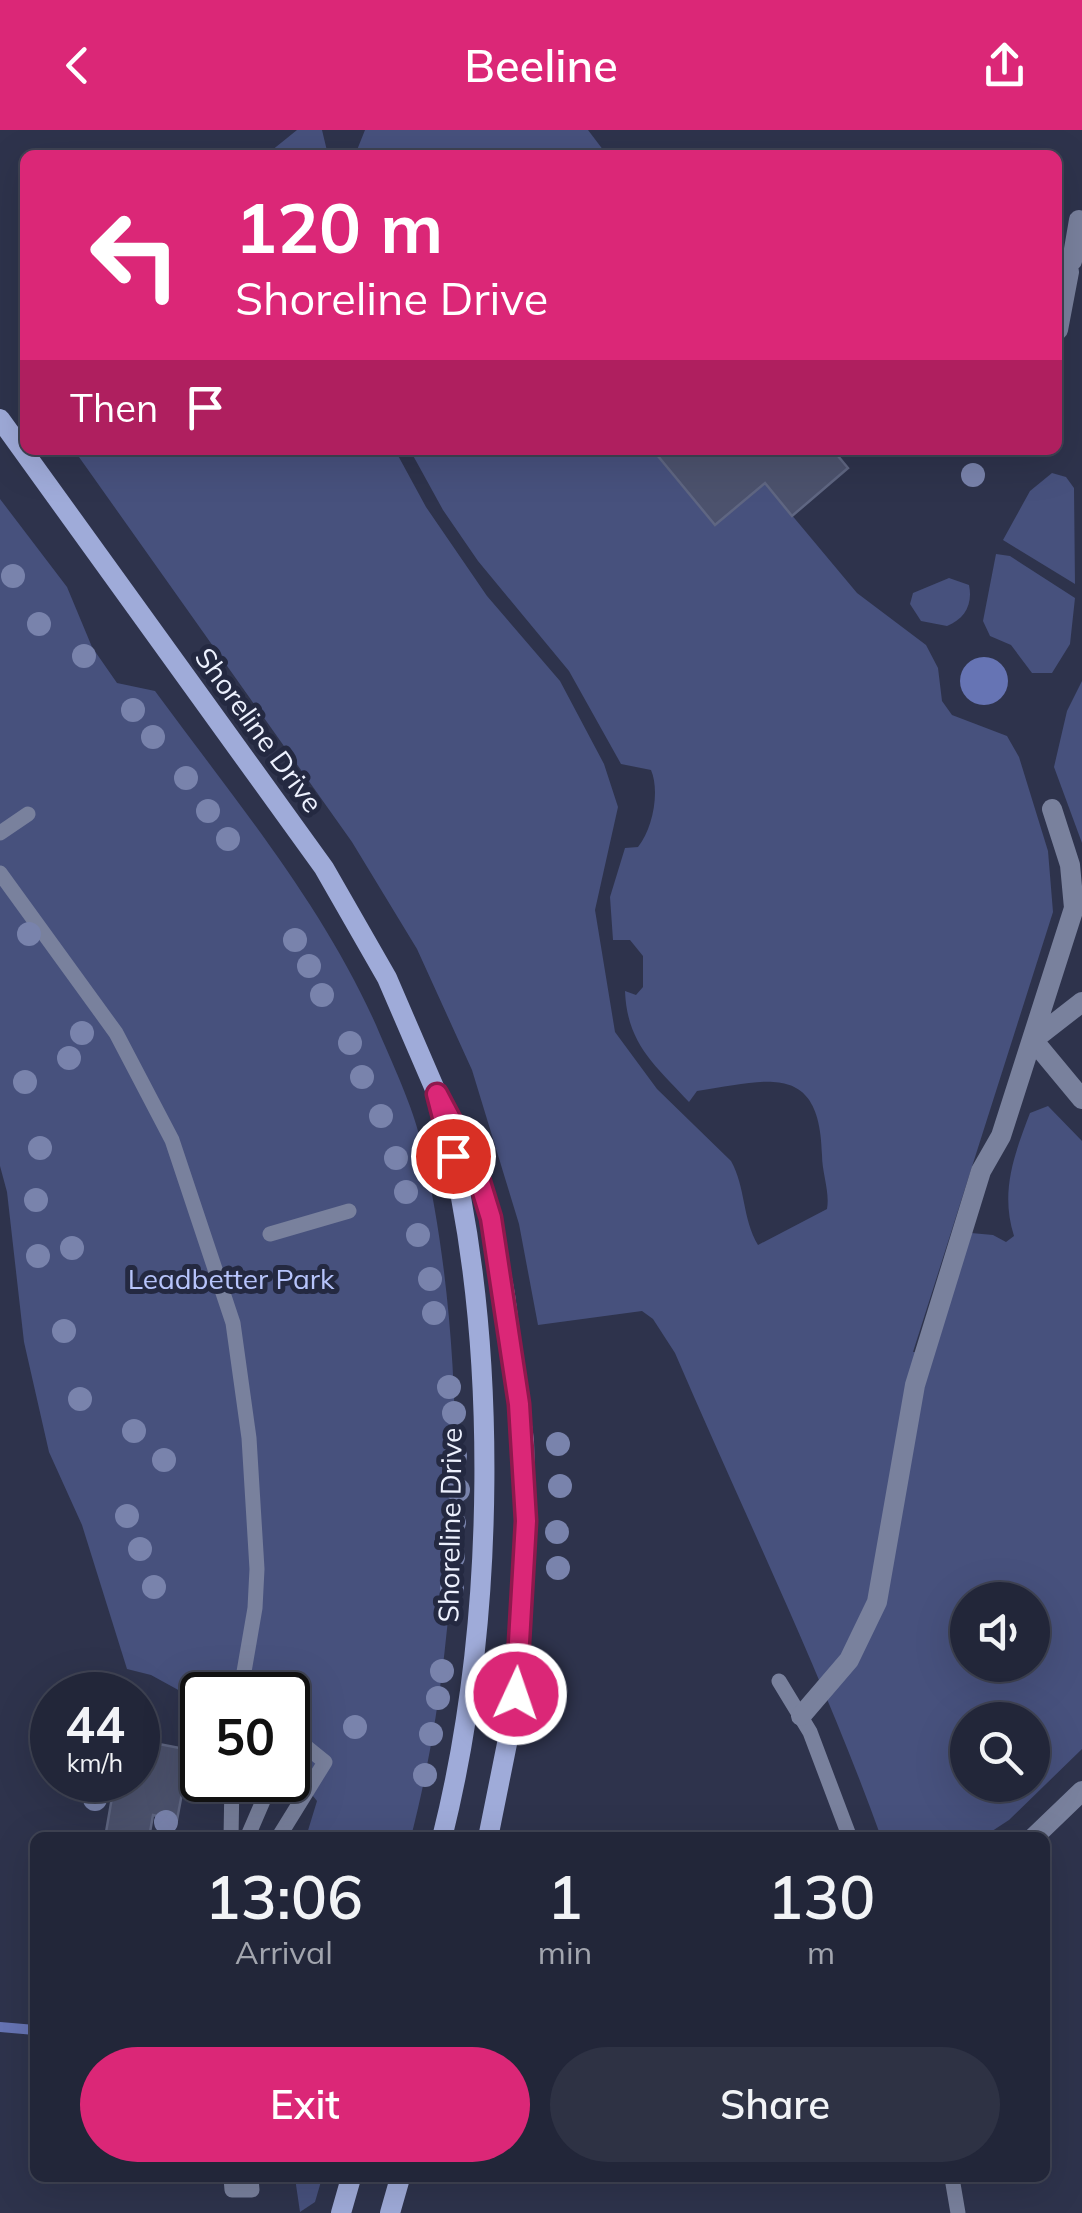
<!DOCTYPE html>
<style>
body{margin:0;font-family:Mulish,sans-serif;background:#2e3244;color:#f1f3f6;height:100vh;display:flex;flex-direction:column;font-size:38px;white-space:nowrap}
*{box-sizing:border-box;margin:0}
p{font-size:32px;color:#a2a5ae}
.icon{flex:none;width:55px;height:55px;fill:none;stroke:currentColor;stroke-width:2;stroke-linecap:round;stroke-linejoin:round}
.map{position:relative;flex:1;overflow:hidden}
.panel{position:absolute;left:30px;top:1702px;width:1020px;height:350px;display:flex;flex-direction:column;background:#222639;border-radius:15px;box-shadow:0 10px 40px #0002,0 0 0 2px #3f4353}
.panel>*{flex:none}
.banner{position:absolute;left:20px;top:20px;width:1042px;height:305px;border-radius:15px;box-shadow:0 10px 40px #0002,0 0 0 2px #3f4353;background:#db2777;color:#fff;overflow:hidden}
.tools{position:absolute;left:950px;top:1452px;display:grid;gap:20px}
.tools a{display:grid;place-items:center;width:100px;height:100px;border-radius:50%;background:#222639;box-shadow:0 10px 40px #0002,0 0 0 2px #3f4353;font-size:50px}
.speed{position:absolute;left:30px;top:1542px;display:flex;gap:20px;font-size:50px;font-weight:700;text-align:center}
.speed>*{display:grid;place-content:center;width:130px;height:130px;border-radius:50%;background:#222639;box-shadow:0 10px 40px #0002,0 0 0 2px #3f4353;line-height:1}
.speed small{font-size:25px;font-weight:400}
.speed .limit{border:5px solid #111;border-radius:15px;background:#fff;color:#111}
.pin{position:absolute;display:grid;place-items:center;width:85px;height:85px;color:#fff;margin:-42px;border:5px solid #fff;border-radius:50%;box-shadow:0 2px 10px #0007}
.me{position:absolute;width:110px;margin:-55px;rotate:3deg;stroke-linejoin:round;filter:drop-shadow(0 0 8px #0008)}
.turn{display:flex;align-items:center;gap:35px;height:210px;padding:0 50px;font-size:45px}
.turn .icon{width:130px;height:130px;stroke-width:2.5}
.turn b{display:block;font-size:70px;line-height:85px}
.then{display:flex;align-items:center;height:95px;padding:0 50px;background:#0003;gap:20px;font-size:38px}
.eta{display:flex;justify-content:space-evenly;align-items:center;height:170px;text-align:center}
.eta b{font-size:60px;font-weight:600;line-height:70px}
.primary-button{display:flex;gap:20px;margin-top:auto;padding:20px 50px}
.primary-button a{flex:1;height:115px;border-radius:60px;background:#db2777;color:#fff;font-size:40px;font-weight:600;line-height:115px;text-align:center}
.primary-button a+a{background:#2e3244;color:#f1f3f6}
header{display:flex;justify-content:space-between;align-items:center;height:130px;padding:0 50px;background:#db2777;color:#fff;font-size:45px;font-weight:600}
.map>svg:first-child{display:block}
</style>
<header><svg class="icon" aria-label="back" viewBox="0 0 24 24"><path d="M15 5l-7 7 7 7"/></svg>Beeline<svg class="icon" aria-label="share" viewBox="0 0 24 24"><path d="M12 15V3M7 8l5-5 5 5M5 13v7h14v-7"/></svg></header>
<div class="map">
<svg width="1082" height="2083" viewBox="0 0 1082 2083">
<rect width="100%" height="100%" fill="#2e334c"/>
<path fill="#47517d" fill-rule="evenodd" d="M 297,0 L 322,0 L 328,25 L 266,25 Z
M 365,0 L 588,0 L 607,25 L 355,25 Z
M 74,320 L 395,320 L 426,377 L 487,466 L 560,551 L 604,634 L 618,677 L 595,780 L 615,902 L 657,959 L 731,1031 C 746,1058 742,1088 758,1115 L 827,1079 C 830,1062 822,1043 822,1025 C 820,931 768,950 697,961 L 689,972 C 655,935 627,914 625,861 L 636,865 L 643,857 L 643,826 L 630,810 L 613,810 L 610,767 L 625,718 L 638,717 C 653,698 660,661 651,640 L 621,634 L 569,541 L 478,431 L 443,380 L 410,320 L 653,320 L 715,394 L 765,353 L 857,463 L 926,515 L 938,538 L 942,571 L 952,585 L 1007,606 L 1019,627 L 1048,721 L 1053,782 L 913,1222 L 933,1222 L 971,1103 L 993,1105 L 1006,1112 L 1014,1106 C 1000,1062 1014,1025 1030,983 L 1048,976 L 1082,1011 L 1082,1619 L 1009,1690 L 983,1707 L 881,1707 C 822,1543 744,1384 675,1223 L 653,1189 L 642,1181 L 538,1195 L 519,1094 L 472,940 L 417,819 L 352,712 ZM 968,1470 L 1032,1470 L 1032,1535 L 968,1535 ZM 968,1590 L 1032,1590 L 1032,1655 L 968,1655 Z
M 1052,343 L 1066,347 L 1074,358 L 1075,454 L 1003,410 L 1030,361 Z
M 0,369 L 67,457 L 92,517 L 117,553 L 155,561 C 234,669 321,772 376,895 C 392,933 413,976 422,1016 C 471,1227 465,1497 411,1707 L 306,1707 L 317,1671 L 288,1635 L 288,1565 L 202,1565 L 202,1573 L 151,1545 L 127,1539 L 82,1395 L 49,1322 L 24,1212 L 7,1062 L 0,1036 Z
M 996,424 L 1010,426 L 1075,468 L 1070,514 L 1052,543 L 1032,543 L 1011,515 L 990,506 L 983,491 Z
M 949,448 L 969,455 C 973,474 965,489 947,496 L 921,491 L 910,474 L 913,463 Z
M 1082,551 L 1082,713 L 1054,637 L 1067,581 Z
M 295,2048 L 322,2048 L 315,2072 L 300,2082 Z"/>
<path fill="#6674b4" d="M960 551a24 24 0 1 1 48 0a24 24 0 1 1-48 0Z"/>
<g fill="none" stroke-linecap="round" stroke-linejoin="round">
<path stroke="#6674b4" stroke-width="10" d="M 0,1897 L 35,1900"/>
</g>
<path fill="#4c526d" stroke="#5f6682" stroke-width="2.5" d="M 653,320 L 833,320 L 848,338 L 792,386 L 765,353 L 715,395 Z
M 138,1610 L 190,1620 L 177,1690 L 153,1685 L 149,1708 L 105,1708 L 115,1650 L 138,1650 Z"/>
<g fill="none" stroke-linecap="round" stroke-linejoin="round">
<path stroke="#79819d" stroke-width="15" d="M 0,703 L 28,684
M 0,743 L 116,903 L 172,1010 L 233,1193 L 249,1308 L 257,1439 L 255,1478 L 240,1565
M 270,1104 L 349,1081
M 779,1551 L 810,1602 L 850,1708
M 231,1708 L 232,1650
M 247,1708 L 272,1650
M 278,1708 L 325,1632 L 299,1611 L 288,1628
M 231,2048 L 232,2060 L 252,2060 L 251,2048
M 952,2048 L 958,2083"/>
<path stroke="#79819d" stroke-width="20" d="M 1072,131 L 1079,90
M 1058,200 L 1069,142
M 1082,872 L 1033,910 L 1082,969
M 801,1586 L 849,1530 L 877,1472 L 915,1255 L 981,1041 L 1001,1006 L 1074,778 L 1070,735 L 1052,679"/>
<path stroke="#79819d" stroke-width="20" d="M 1033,1708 L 1082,1661"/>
<path stroke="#9fabd9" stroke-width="20" d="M 0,289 L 324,738 L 387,848 L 437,964 L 475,1036 L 491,1088 L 505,1165 L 524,1311 L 526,1391 L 517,1564 L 488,1708
M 442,1708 C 496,1492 500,1210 445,995
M 341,2083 L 351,2048
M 390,2083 L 400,2048"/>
</g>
<g fill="#7983ac">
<circle cx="973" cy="345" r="12"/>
<circle cx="13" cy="446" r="12"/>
<circle cx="39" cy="494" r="12"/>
<circle cx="84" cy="526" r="12"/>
<circle cx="133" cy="580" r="12"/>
<circle cx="153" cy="607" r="12"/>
<circle cx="186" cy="648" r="12"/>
<circle cx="208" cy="681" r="12"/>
<circle cx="228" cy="709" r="12"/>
<circle cx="29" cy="804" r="12"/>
<circle cx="295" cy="810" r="12"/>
<circle cx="309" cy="836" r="12"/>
<circle cx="322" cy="865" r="12"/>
<circle cx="82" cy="903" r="12"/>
<circle cx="350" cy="913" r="12"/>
<circle cx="69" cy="928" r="12"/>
<circle cx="362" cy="947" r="12"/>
<circle cx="25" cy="952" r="12"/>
<circle cx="381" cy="986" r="12"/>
<circle cx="40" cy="1018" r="12"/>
<circle cx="396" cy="1028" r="12"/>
<circle cx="406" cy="1062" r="12"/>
<circle cx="36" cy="1070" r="12"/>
<circle cx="418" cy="1105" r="12"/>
<circle cx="72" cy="1118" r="12"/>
<circle cx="38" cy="1126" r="12"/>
<circle cx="430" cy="1149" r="12"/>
<circle cx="434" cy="1183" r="12"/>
<circle cx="64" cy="1201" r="12"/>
<circle cx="449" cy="1257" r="12"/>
<circle cx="80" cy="1269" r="12"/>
<circle cx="454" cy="1283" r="12"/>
<circle cx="134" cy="1301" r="12"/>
<circle cx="558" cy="1314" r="12"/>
<circle cx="455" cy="1326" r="12"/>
<circle cx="164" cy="1330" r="12"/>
<circle cx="560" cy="1356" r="12"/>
<circle cx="458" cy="1360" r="12"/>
<circle cx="127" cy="1386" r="12"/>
<circle cx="454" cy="1393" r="12"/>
<circle cx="557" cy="1402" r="12"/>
<circle cx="140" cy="1419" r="12"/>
<circle cx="453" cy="1427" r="12"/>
<circle cx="558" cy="1438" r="12"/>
<circle cx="154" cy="1457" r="12"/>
<circle cx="452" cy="1459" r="12"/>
<circle cx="442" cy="1541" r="12"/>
<circle cx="438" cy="1568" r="12"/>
<circle cx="545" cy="1587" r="12"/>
<circle cx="355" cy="1597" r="12"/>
<circle cx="431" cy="1604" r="12"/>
<circle cx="425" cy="1645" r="12"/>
<circle cx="95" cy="1669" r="12"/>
<circle cx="166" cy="1692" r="12"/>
</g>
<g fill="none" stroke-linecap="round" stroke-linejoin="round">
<g stroke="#8e194d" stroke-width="25">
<path id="route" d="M 453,1026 L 437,964 L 475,1036 L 491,1088 L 519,1274 L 526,1391 L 516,1564"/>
</g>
<use href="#route" stroke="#db2777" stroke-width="18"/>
</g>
<g text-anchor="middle" stroke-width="10" stroke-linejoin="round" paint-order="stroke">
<g font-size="28" fill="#edf1fe" stroke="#242941">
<text transform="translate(259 600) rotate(54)" y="10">Shoreline Drive</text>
<text transform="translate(450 1395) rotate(-89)" y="10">Shoreline Drive</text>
</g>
<g font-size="28" fill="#b7c4fb" stroke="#242941">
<text x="231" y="1159">Leadbetter Park</text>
</g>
</g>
</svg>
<div class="tools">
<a><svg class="icon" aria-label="sound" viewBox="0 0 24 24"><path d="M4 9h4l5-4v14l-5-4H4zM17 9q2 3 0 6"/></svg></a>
<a><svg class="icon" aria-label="search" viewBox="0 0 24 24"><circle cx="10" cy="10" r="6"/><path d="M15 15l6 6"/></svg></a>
</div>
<div class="speed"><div>44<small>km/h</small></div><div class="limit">50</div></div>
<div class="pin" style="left:453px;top:1026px;background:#d93025"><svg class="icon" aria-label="arrive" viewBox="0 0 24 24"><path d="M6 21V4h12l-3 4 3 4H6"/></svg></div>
<svg class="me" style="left:516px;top:1564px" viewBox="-20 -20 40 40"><circle r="17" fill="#db2777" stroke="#fff" stroke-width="3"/><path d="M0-11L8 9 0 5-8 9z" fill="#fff"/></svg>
<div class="banner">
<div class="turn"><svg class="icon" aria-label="left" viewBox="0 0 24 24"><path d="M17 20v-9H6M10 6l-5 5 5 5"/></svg><div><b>120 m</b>Shoreline Drive</div></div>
<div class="then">Then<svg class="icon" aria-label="arrive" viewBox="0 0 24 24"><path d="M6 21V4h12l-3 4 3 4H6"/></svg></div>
</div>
<section class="panel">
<div class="eta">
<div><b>13:06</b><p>Arrival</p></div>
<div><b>1</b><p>min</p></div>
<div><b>130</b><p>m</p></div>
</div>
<div class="primary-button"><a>Exit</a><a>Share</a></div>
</section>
</div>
